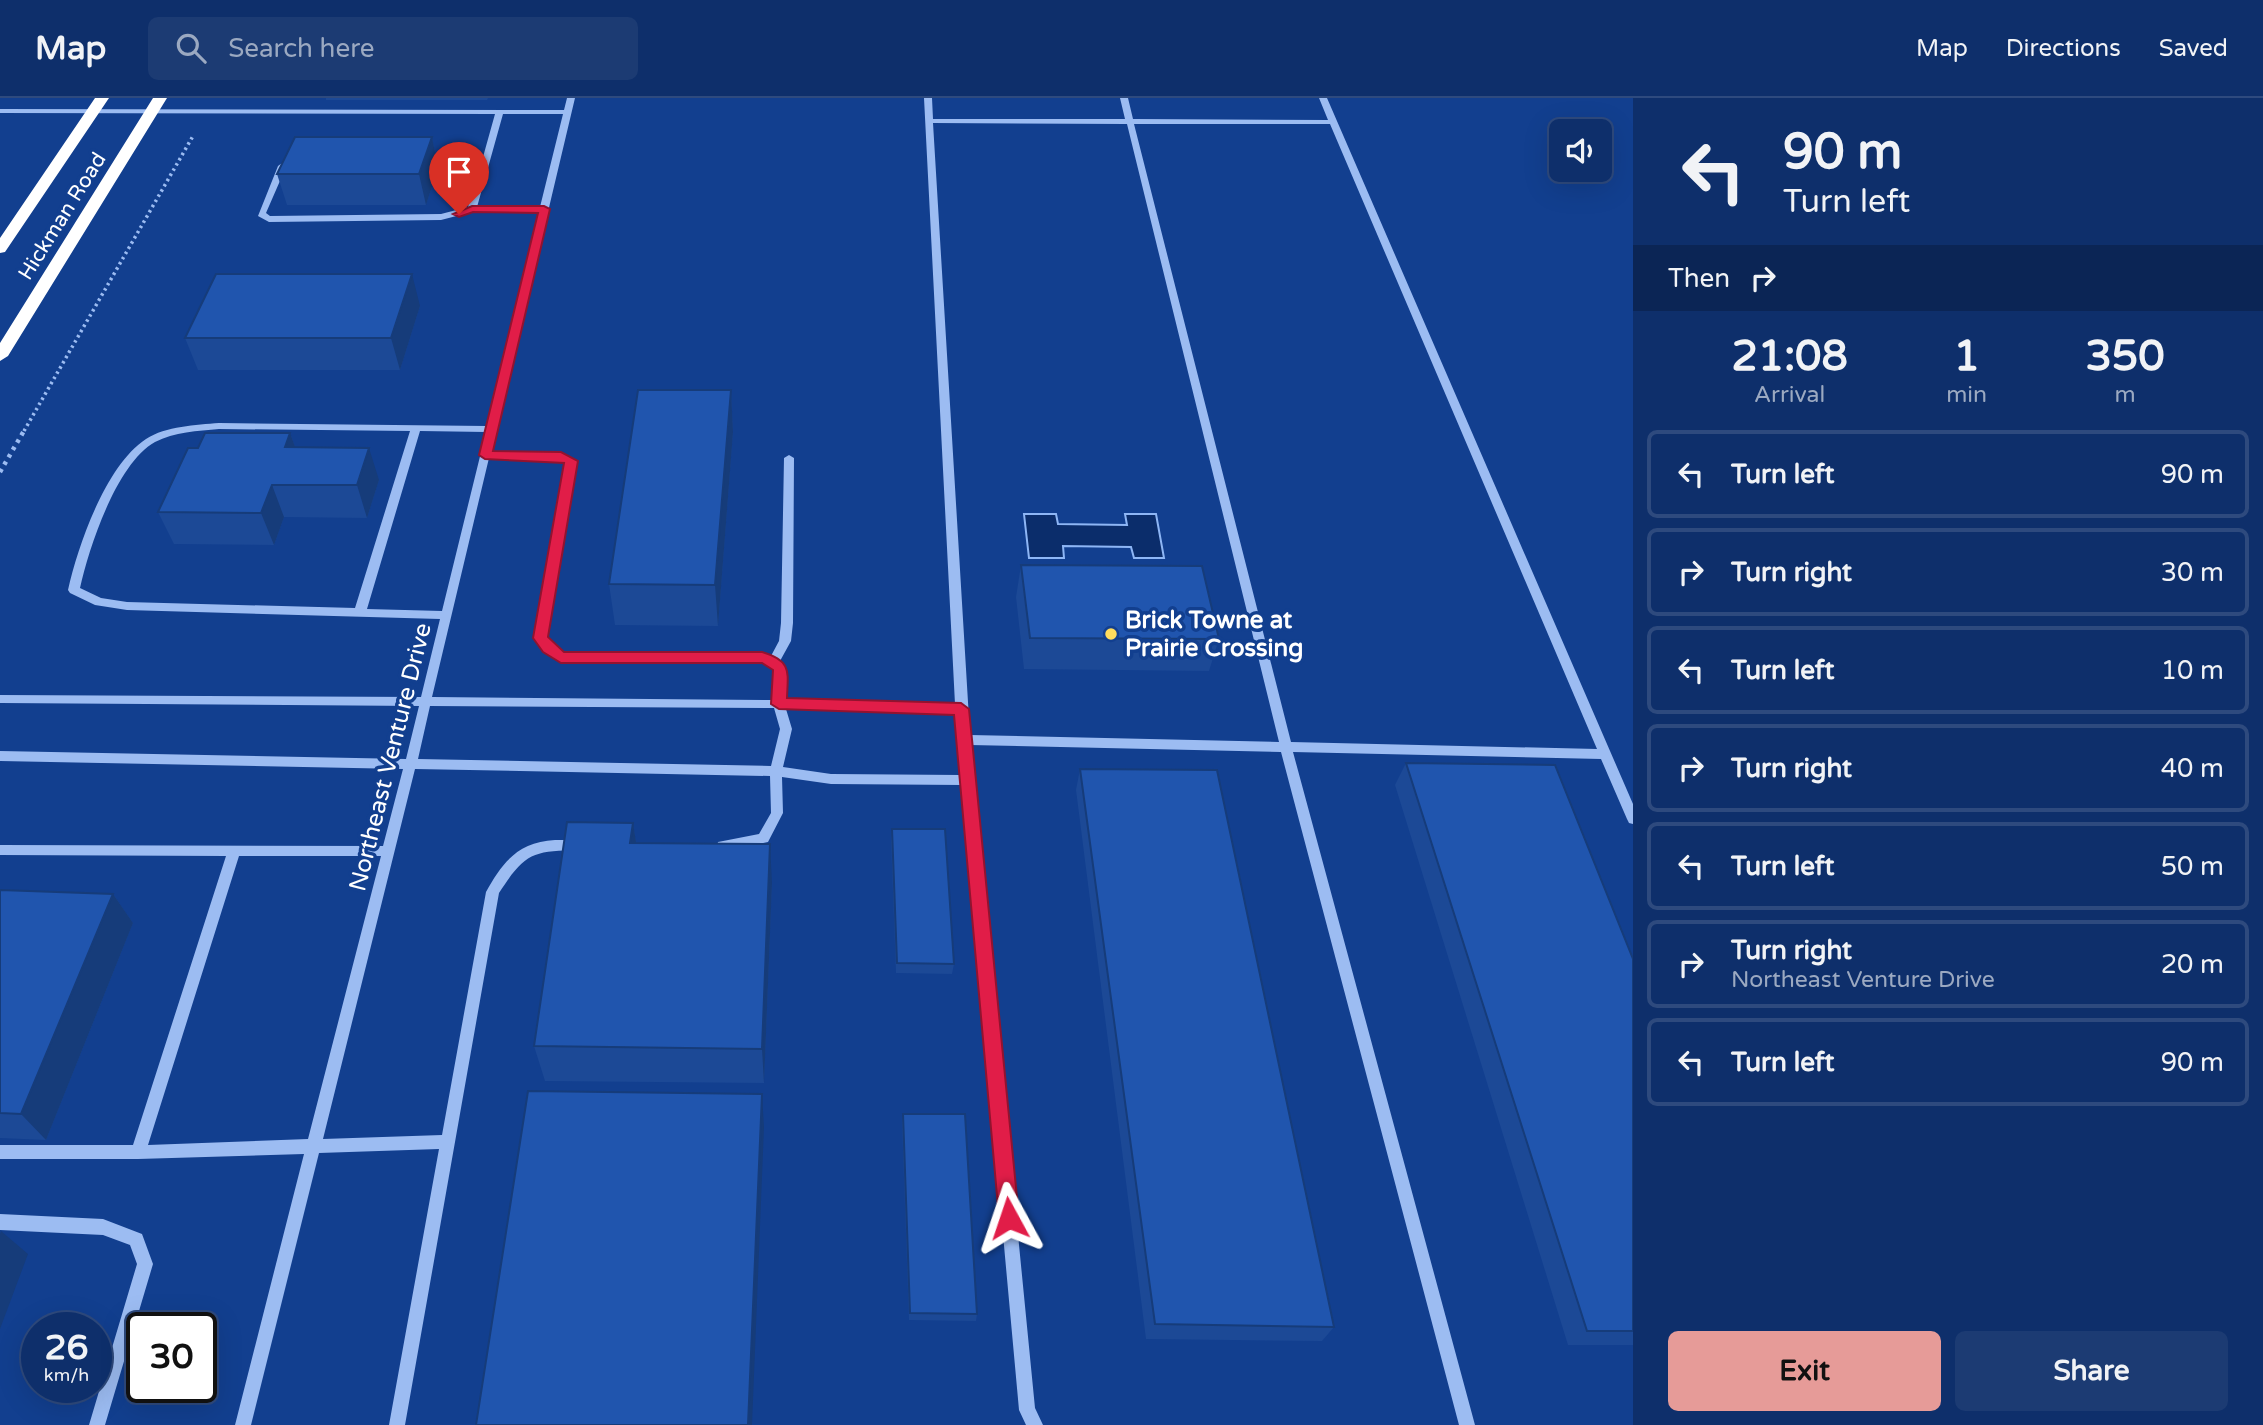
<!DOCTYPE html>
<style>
body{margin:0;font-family:"Varela Round",sans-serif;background:#1c3b73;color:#f1f3f6;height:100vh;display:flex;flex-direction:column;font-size:26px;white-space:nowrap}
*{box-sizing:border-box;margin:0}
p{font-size:23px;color:#9ba9c1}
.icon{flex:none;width:38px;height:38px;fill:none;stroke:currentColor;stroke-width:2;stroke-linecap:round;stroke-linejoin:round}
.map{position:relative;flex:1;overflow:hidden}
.side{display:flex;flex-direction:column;background:#0e2f6b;width:630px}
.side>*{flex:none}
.top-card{background:#0e2f6b;color:#f1f3f6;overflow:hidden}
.tools{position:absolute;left:1549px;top:21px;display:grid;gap:14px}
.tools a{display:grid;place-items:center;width:63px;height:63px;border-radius:10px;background:#0e2f6b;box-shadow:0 7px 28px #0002,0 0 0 2px #2e4a7e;font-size:35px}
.speed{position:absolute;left:21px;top:1214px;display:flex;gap:14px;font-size:35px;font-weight:700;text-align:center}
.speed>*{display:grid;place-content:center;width:91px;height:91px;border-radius:50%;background:#0e2f6b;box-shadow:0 7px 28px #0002,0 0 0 2px #2e4a7e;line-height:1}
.speed small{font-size:18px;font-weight:400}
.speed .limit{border:4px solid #111;border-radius:10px;background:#fff;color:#111}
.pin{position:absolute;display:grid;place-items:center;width:60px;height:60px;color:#fff;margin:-72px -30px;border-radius:50% 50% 50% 0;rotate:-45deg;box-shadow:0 0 7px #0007}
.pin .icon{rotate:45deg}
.me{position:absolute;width:77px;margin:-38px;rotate:355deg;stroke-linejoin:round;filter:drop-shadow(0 0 5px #0008)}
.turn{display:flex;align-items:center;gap:24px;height:147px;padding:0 35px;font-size:32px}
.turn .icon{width:91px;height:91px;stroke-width:2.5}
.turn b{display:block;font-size:49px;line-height:60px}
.then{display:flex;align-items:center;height:66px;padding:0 35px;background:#0003;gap:14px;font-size:26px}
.eta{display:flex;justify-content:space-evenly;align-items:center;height:119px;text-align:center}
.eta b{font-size:42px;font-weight:800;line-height:49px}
.action{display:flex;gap:14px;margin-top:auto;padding:14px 35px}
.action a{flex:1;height:80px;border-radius:10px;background:#e69b98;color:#111;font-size:28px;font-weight:800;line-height:80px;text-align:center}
.action a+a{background:#1c3b73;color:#f1f3f6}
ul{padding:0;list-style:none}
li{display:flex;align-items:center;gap:21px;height:88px;margin:0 14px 10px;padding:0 21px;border:4px solid #2e4a7e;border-radius:10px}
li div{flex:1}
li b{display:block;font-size:26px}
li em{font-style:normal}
header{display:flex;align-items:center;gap:42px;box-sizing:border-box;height:98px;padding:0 35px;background:#0e2f6b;border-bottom:2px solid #2e4a7e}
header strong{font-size:33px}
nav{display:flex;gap:38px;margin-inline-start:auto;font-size:24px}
.search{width:490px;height:63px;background:#1c3b73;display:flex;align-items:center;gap:18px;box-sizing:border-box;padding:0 24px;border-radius:10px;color:#9ba9c1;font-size:26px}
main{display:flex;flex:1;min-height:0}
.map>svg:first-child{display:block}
</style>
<header>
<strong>Map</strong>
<div class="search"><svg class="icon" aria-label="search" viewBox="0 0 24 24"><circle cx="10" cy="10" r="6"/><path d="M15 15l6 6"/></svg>Search here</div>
<nav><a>Map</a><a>Directions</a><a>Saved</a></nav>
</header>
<main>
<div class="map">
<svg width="1633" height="1327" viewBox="0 0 1633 1327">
<rect width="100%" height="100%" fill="#123f8f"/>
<path fill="#0b2d6b" stroke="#8eb6f5" stroke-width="2" d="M 1024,416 L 1056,416 L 1058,426 L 1127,427 L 1125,416 L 1156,416 L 1164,460 L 1134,460 L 1131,449 L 1063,448 L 1064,460 L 1029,460 Z"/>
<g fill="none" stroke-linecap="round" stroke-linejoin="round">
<path stroke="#9cbcf2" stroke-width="3.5" stroke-dasharray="2.5 3.5" stroke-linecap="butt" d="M 24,333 L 193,38"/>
<path stroke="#9cbcf2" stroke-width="4.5" stroke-dasharray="3.5 5" stroke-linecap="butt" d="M 0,374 L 25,331"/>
<path fill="#9cbcf2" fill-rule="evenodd" d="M 567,0 L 575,0 L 491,354 L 561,355 L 576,363 L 546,539 L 564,555 L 762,556 L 771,558 L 779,543 L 781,525 L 784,360 L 789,357 L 794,360 L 793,525 L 791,543 L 780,563 L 786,571 L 785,602 L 955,606 L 924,0 L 932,0 L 933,21 L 1125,21 L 1120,0 L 1128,0 L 1133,21 L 1328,22 L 1319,0 L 1327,0 L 1633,706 L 1633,726 L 1629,725 L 1627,721 L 1601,661 L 1293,654 L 1475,1327 L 1459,1327 L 1281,654 L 970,647 L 1035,1310 L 1043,1327 L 1026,1327 L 1019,1312 L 962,687 L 831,686 L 782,679 L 783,715 L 768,744 L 723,753 L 718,752 L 717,748 L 718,744 L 759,736 L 771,715 L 770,678 L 415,671 L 323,1041 L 442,1037 L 486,794 C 503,763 519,744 555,742 C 565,742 575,741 584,743 L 585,747 L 584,751 L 579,752 C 532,753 525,755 499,795 L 405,1327 L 389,1327 L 439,1051 L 319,1055 L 251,1327 L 235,1327 L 304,1056 L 138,1061 L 0,1061 L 0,1047 L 133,1047 L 226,758 L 0,757 L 0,747 L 383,748 L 403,671 L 0,663 L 0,653 L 406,661 L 419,608 L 0,605 L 0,597 L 421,599 L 440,521 L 127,512 L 95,507 L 70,495 L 68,492 C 78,447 106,367 146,341 C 166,328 196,327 219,325 L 487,328 L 539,114 L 472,114 L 441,122 L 269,124 L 258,118 L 278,68 L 286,62 L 290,64 L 286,69 L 266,115 L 270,118 L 441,116 L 468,109 L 482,63 L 422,63 L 418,61 L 422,59 L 483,59 L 495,16 L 0,15 L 0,11 L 564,12 ZM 503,16 L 563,16 L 540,109 L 477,109 ZM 933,25 L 1127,26 L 1279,644 L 970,637 ZM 1134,26 L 1330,26 L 1597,651 L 1291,644 ZM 219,331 L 410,333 L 355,510 L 127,504 L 101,500 L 80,490 C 89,449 117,365 155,344 C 174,334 198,333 219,331 ZM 420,333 L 486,334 L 442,513 L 367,511 ZM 489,360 L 559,361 L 566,364 L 534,540 L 557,562 L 762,564 C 779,569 774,587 773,602 L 432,599 ZM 430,608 L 774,610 L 780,631 L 771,668 L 418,661 ZM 786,611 L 955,615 L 961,677 L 831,676 L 783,669 L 792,631 ZM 239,758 L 381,758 L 308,1041 L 148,1047 Z
M 0,1116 L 103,1121 L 142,1136 L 153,1166 L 105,1327 L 89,1327 L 137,1166 L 130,1147 L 103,1137 L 0,1132 Z"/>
<path fill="#fff" fill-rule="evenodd" d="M 95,0 L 109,0 L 5,154 L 0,155 L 0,140 Z
M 153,0 L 167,0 L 8,258 L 0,263 L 0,245 Z"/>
</g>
<path fill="#1c4996" d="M 326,0 L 488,0 L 487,2 L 326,2 Z
M 432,39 L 438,70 L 426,107 L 287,107 L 277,76 Z
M 420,208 L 400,272 L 198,272 L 185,240 Z
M 731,292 L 733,334 L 718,528 L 615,527 L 609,486 Z
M 290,335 L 295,349 L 379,382 L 367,420 L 284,419 L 274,447 L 174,446 L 158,414 L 198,350 Z
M 1021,467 L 1219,541 L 1209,573 L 1024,571 L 1016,499 Z
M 1406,665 L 1633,861 L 1633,1247 L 1568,1247 L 1395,687 Z
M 1080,671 L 1334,1229 L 1322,1243 L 1146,1241 L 1076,692 Z
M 633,725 L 636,745 L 772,785 L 764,985 L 545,983 L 534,948 Z
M 892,731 L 954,866 L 952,876 L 896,875 L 891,742 Z
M 0,792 L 113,796 L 133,825 L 46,1042 L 0,1040 Z
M 903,1016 L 977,1216 L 976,1223 L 909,1222 L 902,1025 Z"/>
<path fill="#163c7a" d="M 432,39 L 438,70 L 426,107 L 419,76 Z
M 412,176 L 420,208 L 400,272 L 391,240 Z
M 731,292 L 733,334 L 718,528 L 715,487 Z
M 290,335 L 302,368 L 285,349 Z
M 369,350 L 379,382 L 367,420 L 357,387 Z
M 272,387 L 284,419 L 274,447 L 261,415 Z
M 633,725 L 639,763 L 630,745 Z
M 770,746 L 772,785 L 764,985 L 762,951 Z
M 113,796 L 133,825 L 46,1042 L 21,1016 Z
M 762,996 L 764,1029 L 752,1327 L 748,1327 Z
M 1,1133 L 28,1156 L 0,1231 L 0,1136 Z"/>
<path fill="#2055ae" stroke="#163c7a" stroke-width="2" d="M 295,39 L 432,39 L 419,76 L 277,76 Z
M 216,176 L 412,176 L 391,240 L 185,240 Z
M 638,292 L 731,292 L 715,487 L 609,486 Z
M 205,335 L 290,335 L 285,349 L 369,350 L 357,387 L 272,387 L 261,415 L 158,414 L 188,350 L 198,350 Z
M 1021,467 L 1202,468 L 1219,541 L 1030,540 Z
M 1406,665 L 1555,667 L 1633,861 L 1633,1233 L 1587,1233 Z
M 1080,671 L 1217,672 L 1334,1229 L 1155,1226 Z
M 567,724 L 633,725 L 630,745 L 770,746 L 762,951 L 534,948 Z
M 892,731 L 945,731 L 954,866 L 897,865 Z
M 0,792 L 113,796 L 21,1016 L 0,1015 Z
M 528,993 L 762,996 L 748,1327 L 476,1327 Z
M 903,1016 L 965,1016 L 977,1216 L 910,1215 Z"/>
<path fill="#e11d48" stroke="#92132f" stroke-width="2" d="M 472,108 L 544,108 L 550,111 L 493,353 L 561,354 L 578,363 L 548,539 L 564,554 L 762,554 C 792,563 788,573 787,600 L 961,605 L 969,611 L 1019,1120 L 1016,1127 L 1009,1130 L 1002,1127 L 999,1120 L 954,617 L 779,611 L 771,606 L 773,572 L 762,565 L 561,565 L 543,554 L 533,540 L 564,365 L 485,361 L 479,357 L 538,115 L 473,114 L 459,119 L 453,116 Z"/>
<circle fill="#ffdc5d" stroke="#123f8f" stroke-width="2.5" cx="1111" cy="536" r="7"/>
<g text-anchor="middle" stroke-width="7" stroke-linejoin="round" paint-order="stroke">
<g font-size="21" fill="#fff" stroke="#123f8f">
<text transform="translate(62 118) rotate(-58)" y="7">Hickman Road</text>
</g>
<g font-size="24" font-weight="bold" fill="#fff" stroke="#123f8f" text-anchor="start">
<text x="1125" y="530">Brick Towne at<tspan x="1125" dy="28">Prairie Crossing</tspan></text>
</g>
<g font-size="24" fill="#fff" stroke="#123f8f">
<text transform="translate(390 659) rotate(-76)" y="8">Northeast Venture Drive</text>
</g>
</g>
</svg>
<div class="tools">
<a><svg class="icon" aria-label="sound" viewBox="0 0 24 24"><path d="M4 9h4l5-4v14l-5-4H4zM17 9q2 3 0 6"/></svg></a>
</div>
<div class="speed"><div>26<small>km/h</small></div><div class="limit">30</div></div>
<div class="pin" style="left:459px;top:116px;background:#d93025"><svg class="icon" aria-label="arrive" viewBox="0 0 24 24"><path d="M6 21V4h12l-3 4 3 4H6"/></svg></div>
<svg class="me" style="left:1009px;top:1120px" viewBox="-20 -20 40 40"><path d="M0-17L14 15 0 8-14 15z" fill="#e11d48" stroke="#fff" stroke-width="4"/></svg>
</div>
<section class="side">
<div class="top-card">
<div class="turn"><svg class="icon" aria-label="left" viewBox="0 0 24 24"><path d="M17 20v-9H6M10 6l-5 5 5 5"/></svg><div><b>90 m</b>Turn left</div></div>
<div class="then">Then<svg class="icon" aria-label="right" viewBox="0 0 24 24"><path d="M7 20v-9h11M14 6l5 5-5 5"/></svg></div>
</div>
<div class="eta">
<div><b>21:08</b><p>Arrival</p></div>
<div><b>1</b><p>min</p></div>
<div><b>350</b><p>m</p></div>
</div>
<ul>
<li><svg class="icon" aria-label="left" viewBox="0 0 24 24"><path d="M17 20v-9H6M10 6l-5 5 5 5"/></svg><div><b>Turn left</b></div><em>90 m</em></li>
<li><svg class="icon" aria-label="right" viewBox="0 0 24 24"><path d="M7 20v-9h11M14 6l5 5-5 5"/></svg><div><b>Turn right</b></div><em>30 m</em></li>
<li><svg class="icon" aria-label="left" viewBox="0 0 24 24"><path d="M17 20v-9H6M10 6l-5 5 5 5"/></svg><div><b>Turn left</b></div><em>10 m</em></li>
<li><svg class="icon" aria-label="right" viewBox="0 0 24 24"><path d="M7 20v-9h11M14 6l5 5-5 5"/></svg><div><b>Turn right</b></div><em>40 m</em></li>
<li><svg class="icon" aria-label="left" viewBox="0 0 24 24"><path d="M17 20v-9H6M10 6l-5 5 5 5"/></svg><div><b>Turn left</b></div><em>50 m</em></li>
<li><svg class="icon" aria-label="right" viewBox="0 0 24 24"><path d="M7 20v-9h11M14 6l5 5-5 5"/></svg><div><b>Turn right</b><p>Northeast Venture Drive</p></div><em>20 m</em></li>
<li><svg class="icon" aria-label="left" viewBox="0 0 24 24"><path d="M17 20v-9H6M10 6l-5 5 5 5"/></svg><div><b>Turn left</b></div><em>90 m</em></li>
</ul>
<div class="action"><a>Exit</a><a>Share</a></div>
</section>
</main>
